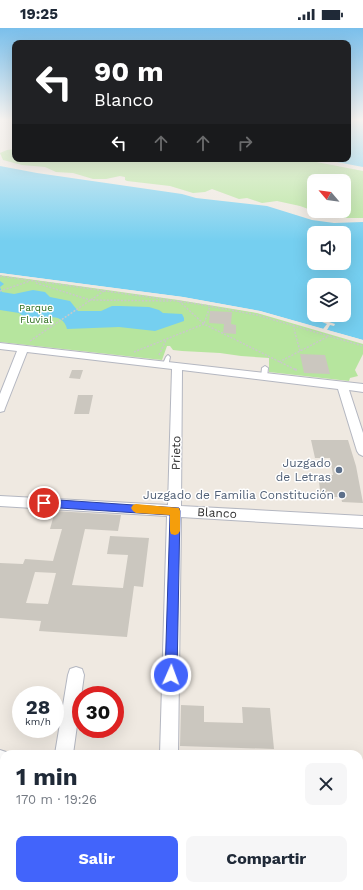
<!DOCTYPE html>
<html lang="es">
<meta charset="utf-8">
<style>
body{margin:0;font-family:"Work Sans",sans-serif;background:#f6f6f7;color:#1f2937;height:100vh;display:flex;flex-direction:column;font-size:15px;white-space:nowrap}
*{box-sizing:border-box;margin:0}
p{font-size:13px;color:#747a83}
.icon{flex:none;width:22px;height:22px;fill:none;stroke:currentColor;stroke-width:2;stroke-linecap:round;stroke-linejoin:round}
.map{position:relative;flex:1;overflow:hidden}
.sheet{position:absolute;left:0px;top:722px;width:363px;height:140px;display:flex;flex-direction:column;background:#fff;border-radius:12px 12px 0 0;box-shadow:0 4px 16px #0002}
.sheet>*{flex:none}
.top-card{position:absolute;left:12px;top:12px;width:339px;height:122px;border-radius:8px;box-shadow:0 4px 16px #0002;background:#202124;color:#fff;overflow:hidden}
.needle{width:26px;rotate:299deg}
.fabs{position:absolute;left:307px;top:146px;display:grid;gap:8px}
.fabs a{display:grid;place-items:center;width:44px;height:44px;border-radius:8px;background:#fff;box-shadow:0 4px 16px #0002;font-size:20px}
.speed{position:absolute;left:12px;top:658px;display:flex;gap:8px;font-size:20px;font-weight:700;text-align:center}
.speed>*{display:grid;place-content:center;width:52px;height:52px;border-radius:50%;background:#fff;box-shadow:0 4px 16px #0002;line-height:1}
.speed small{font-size:10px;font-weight:400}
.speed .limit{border:6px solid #d22;background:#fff;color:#111}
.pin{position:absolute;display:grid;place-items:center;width:34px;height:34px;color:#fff;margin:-17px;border:2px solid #fff;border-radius:50%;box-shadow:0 1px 4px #0007}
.me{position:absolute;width:44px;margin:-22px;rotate:2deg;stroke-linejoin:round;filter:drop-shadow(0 0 3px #0008)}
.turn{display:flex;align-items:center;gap:14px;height:84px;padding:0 16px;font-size:18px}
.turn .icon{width:52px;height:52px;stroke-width:2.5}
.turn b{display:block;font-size:28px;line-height:34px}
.lanes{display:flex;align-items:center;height:38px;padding:0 16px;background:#0003;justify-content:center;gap:20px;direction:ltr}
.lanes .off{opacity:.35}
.round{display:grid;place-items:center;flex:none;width:42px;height:42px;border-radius:8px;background:#f6f6f7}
.head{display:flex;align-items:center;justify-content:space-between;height:68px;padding:0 16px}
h1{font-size:24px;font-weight:700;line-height:30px}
.primary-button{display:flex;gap:8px;margin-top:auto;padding:8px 16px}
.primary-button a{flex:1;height:46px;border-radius:8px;background:#4264fb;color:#fff;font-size:16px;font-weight:700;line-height:46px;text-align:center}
.primary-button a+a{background:#f6f6f7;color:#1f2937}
.status{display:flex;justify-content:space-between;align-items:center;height:28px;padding:0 20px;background:#fff;direction:ltr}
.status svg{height:11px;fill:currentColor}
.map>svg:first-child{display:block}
</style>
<div class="status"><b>19:25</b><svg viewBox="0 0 49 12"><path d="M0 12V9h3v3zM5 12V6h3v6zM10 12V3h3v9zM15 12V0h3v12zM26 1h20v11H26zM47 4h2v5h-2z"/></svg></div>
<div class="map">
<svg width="363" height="862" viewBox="0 0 363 862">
<rect width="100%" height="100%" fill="#efe9e1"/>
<path fill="#b6e59e" d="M 15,121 L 15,131 L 301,131 L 363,143 L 363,190 L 331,190 L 314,183 L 344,183 L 344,153 L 314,153 L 314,183 L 300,178 L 277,173 L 262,175 L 247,170 L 239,171 L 212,161 L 205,164 L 193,165 L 170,158 L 127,153 L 125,152 L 125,149 L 120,148 L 106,151 L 93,151 L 73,145 L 56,144 L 45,139 L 22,137 L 3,132 L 0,125 L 7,122 Z
M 0,247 L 178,272 L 257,285 L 363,316 L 363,326 L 355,342 L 358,348 L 350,350 L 349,353 L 269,344 L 269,330 L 241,328 L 220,325 L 182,323 L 173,322 L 170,318 L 167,318 L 162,332 L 0,314 Z"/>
<path fill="#75cff0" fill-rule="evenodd" d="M 348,92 L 363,92 L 363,139 L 321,131 L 348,131 Z
M 0,138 L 37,145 L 182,166 L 196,170 L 267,178 L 312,192 L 334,195 L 363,194 L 363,312 L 260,283 L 183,269 L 0,245 ZM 314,205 L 344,205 L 344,235 L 314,235 ZM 314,257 L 344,257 L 344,287 L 314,287 Z
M 0,253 L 4,256 L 0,259 L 2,264 L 14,266 L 33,262 L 45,264 L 50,269 L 70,273 L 78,283 L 101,283 L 112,278 L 120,278 L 149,279 L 159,282 L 163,285 L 182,286 L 184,290 L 184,293 L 155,303 L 119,299 L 67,301 C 63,283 42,290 28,292 L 19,285 L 0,282 Z"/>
<path fill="#efe9e1" d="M 0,245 L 183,269 L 260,283 L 323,301 L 327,296 L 322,294 L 323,292 L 335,296 L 334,298 L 330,297 L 327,302 L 363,312 L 363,314 L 259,285 L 182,271 L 0,247 Z"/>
<path fill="#cbc7bf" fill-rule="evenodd" d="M 210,283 L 232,284 L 231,296 L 236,297 L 236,306 L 223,305 L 224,296 L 209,295 Z
M 300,326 L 325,327 L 330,346 L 304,345 Z
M 72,342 L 83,342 L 80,351 L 69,350 Z
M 78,367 L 93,367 L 89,386 L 74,386 Z
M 311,412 L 348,412 L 356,438 L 363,475 L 342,474 L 341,469 L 321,469 L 318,447 L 333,447 L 330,430 L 315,430 Z
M 55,483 L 121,487 L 118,503 L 85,501 L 72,557 L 123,560 L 128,527 L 107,526 L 110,508 L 149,510 L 143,559 L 134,558 L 127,609 L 39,603 L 41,593 L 0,590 L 0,535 L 23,536 L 25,531 L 53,533 L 62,501 L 50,501 ZM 35,544 L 56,545 L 48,576 L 26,575 Z
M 181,677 L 204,678 L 204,694 L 243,695 L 242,679 L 270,680 L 274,721 L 180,718 Z"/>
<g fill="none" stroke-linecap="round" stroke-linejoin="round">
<g stroke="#b4b7c1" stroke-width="2">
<path id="service" d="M 168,327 L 170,329 L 168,338 L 167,339 L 163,339 L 162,338 L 166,329 Z
M 265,338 L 268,340 L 267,349 L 264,351 L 261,349 L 262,340 Z"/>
</g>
<g stroke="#b4b7c1" stroke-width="2">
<path id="minor" d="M 0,315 L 363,356 L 363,364 L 349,362 L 363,405 L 363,428 L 359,426 L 357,423 L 338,361 L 182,342 L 181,478 L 363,488 L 363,500 L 181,489 L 178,726 L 160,726 L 167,488 L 0,478 L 0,468 L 168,477 L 172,341 L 27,324 L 5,380 L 4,383 L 0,384 L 0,366 L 17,323 L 0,321 Z
M 76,639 L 82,641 L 84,647 L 73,726 L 55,726 L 68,647 L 70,641 Z"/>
</g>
<g stroke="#b4b7c1" stroke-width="2">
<path id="tertiary" d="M 0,722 L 12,726 L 4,726 L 4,746 L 0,746 Z
M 359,739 L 363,739 L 363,763 L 359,763 Z
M 153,858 L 179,858 L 179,862 L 153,862 Z"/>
</g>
<path stroke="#c9c9c9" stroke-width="1.5" stroke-dasharray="2 1.5" stroke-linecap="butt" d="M 0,248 L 198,276 L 257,287 L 363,318
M 36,255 L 90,272 L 171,273
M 0,263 L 30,253
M 179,273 L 204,296 L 210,278
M 293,297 L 300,323
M 30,313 L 104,263
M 134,324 L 204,296 L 296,342
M 159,327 L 166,312
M 279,334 L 329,308"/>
<path stroke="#c9c9c9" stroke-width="2" stroke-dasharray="3 2" stroke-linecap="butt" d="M 294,341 L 297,342"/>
<use href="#service" fill="#fff" fill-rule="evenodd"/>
<use href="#minor" fill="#fff" fill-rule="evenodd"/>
<use href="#tertiary" fill="#fff" fill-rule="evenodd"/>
</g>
<linearGradient id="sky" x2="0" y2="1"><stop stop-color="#7abfeb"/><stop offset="0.43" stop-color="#f8f5f2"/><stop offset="1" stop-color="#f8f5f2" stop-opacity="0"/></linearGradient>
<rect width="363" height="213" fill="url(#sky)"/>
<path fill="#4264fb" stroke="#2b41a3" d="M 44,471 L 179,480 L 180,483 L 177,647 L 175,652 L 171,653 L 166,652 L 165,647 L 170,487 L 44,479 L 41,478 L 39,475 L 41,472 Z"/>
<path fill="#f59e0b" d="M 136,476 L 179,480 L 180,483 L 180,503 L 178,506 L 175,507 L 171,506 L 170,503 L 170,487 L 136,485 L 133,483 L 131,480 L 133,477 Z"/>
<g fill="#5c6f8a" stroke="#fff" stroke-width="1.5">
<circle cx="339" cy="442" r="4"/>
<circle cx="342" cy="467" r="4"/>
</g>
<g text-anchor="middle" stroke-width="3" stroke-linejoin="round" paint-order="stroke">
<g font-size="10" fill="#2c6e1b" stroke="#fff">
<text x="36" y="283">Parque<tspan x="36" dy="12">Fluvial</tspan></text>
</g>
<g font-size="12" fill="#2e2e2e" stroke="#fff">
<text transform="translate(176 425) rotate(-89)" y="4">Prieto</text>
<text transform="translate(217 485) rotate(3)" y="4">Blanco</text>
</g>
<g font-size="12" fill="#4e5e75" stroke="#fff" text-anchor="end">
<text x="331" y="439">Juzgado<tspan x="331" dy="14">de Letras</tspan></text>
<text x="334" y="471">Juzgado de Familia Constitución</text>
</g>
</g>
</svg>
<div class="fabs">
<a><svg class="needle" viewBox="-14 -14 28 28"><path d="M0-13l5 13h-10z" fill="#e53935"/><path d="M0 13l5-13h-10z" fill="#747a83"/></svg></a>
<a><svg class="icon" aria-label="sound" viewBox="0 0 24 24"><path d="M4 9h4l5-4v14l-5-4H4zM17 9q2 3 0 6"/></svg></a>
<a><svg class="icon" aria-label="layers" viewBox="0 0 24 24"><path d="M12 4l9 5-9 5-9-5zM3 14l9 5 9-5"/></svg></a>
</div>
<div class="speed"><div>28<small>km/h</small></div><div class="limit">30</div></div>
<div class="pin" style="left:44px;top:475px;background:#d93025"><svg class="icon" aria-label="arrive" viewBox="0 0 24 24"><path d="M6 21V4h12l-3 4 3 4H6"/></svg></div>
<svg class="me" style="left:171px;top:647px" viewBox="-20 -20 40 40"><circle r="17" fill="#4264fb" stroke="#fff" stroke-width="3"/><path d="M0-11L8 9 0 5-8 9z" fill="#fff"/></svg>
<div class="top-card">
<div class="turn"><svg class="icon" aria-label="left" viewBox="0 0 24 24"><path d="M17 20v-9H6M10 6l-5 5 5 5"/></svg><div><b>90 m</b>Blanco</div></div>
<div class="lanes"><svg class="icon" aria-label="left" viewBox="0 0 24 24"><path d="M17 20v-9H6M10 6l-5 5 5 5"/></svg><svg class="icon off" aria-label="ahead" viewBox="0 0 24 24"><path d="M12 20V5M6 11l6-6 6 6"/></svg><svg class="icon off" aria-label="ahead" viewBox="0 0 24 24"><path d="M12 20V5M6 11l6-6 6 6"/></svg><svg class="icon off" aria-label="right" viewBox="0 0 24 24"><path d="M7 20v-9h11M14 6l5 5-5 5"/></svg></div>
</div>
<section class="sheet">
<div class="head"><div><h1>1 min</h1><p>170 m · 19:26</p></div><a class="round"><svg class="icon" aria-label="close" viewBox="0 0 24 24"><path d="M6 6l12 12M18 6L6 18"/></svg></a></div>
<div class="primary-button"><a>Salir</a><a>Compartir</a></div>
</section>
</div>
